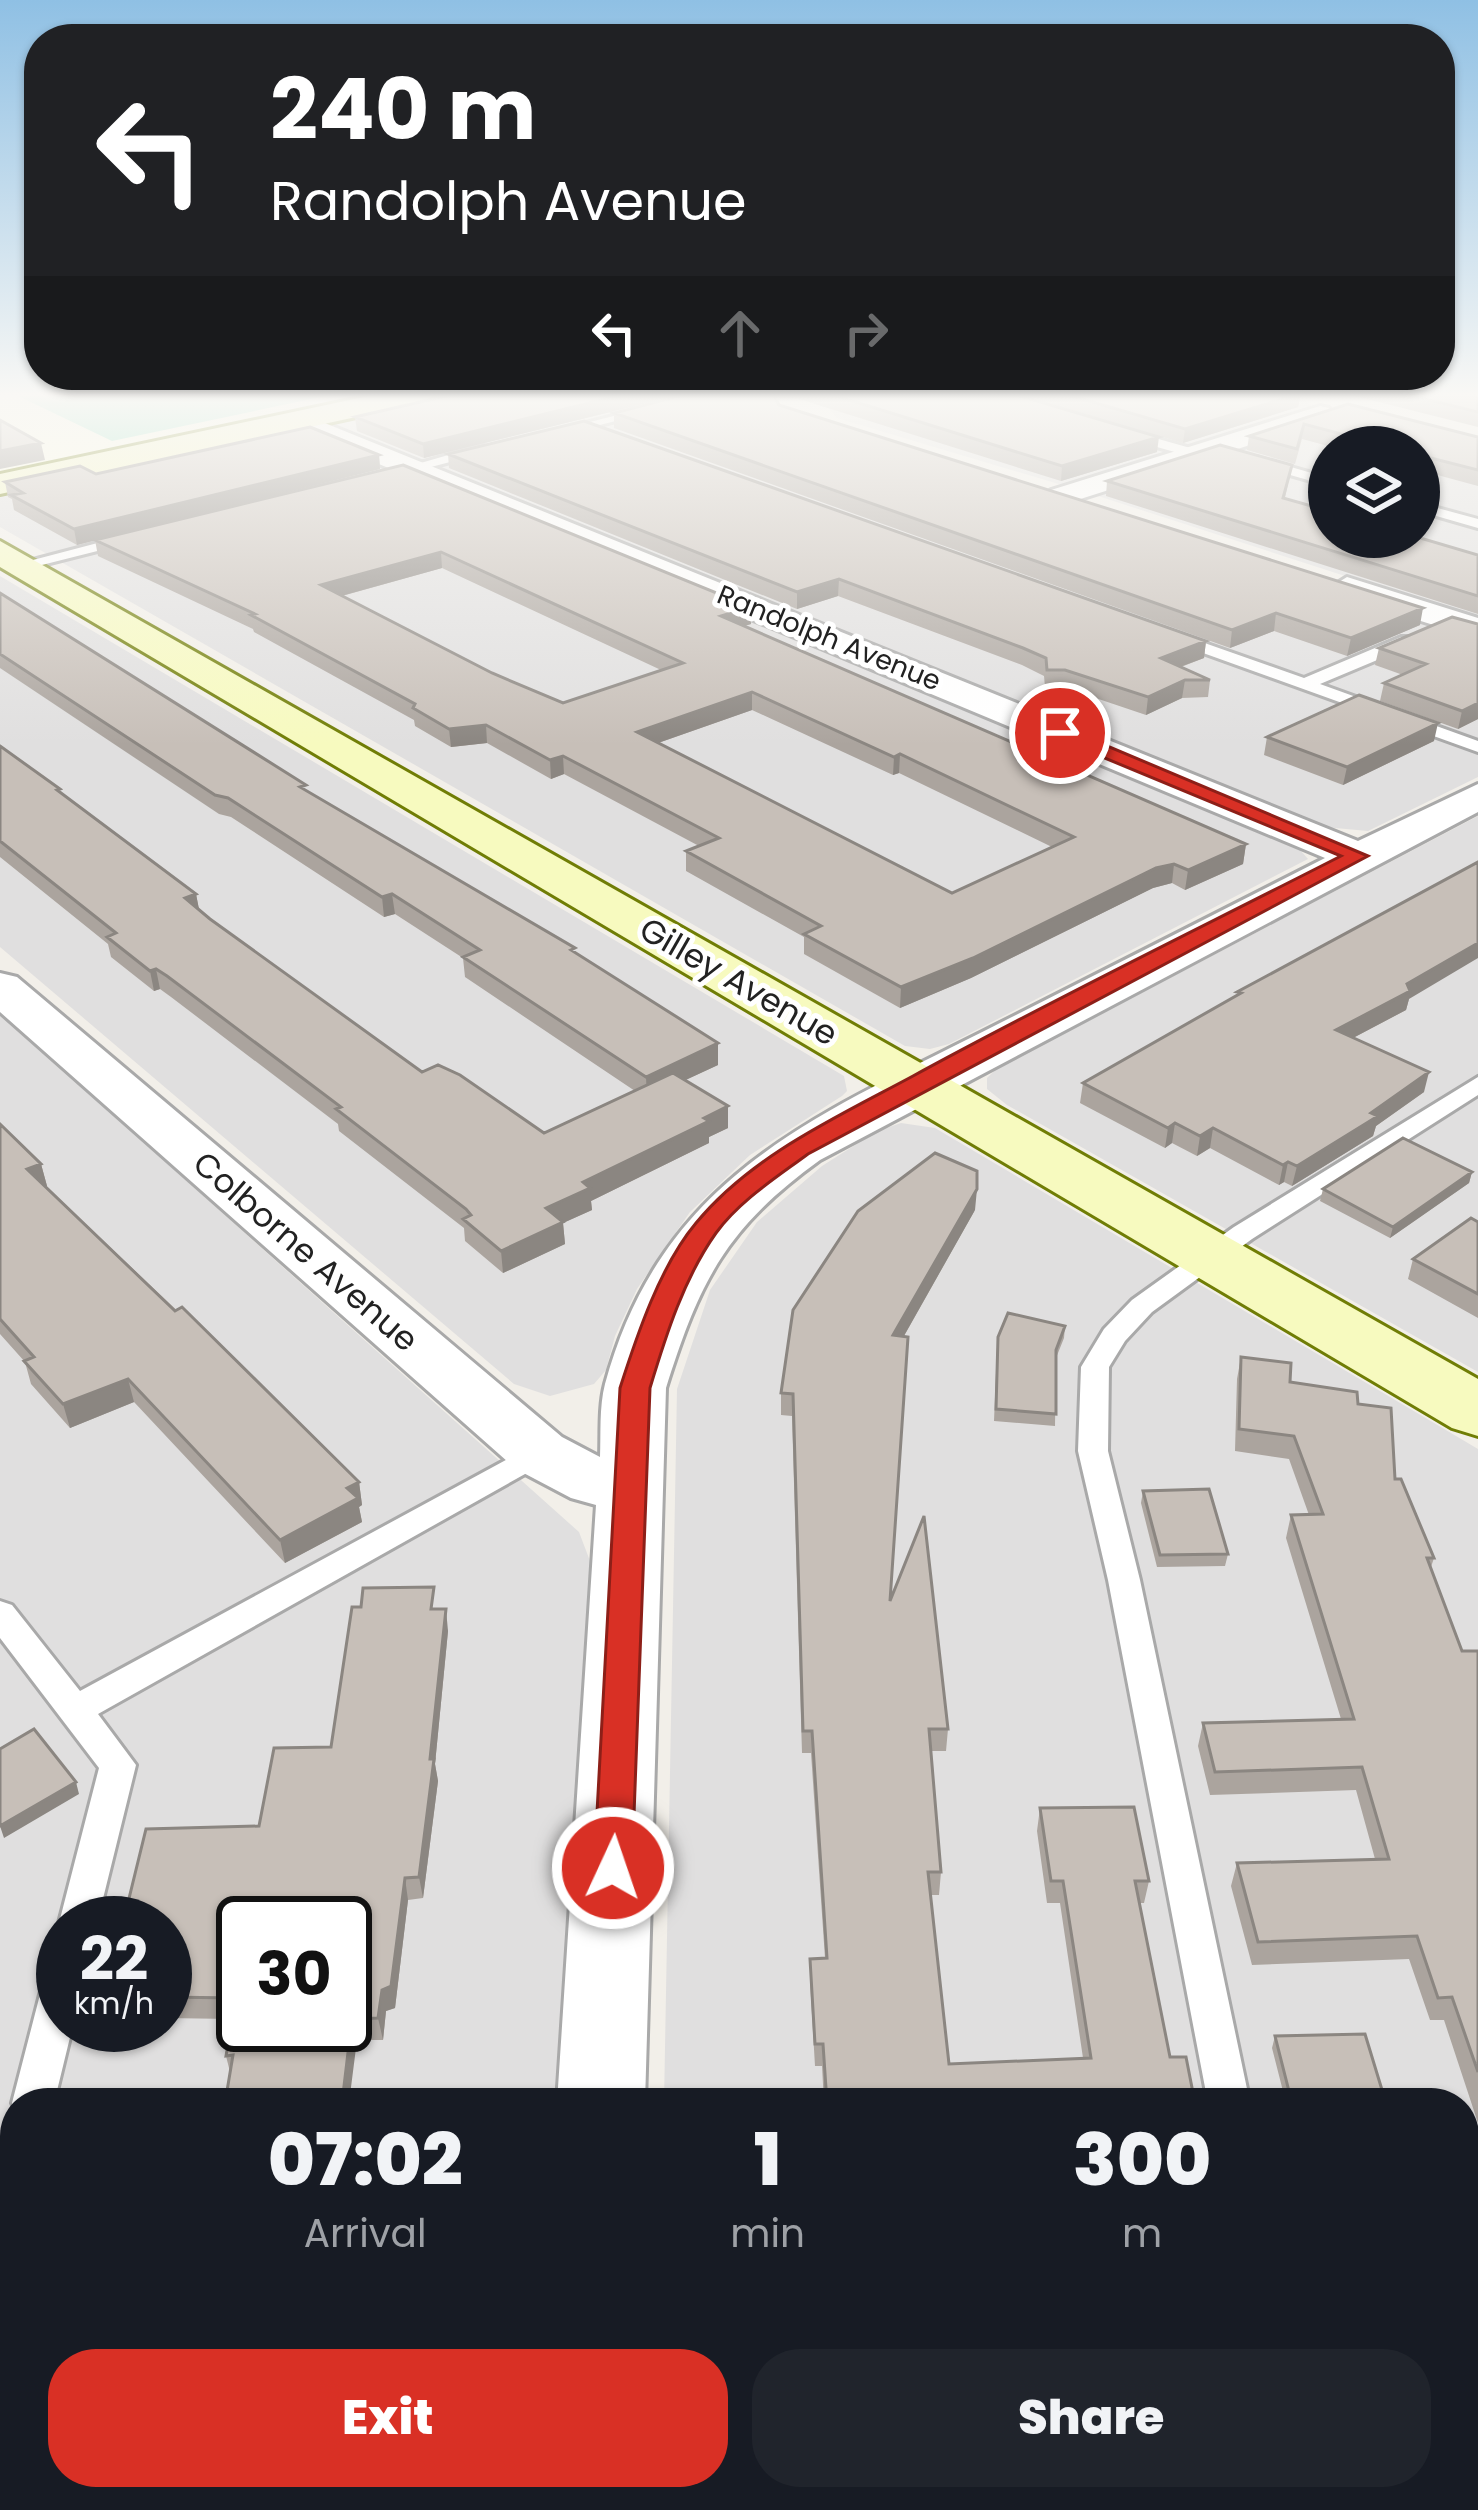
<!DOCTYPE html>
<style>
body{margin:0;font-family:Poppins,sans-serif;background:#20242c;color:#f1f3f6;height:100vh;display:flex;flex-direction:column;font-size:45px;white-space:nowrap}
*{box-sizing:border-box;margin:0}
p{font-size:39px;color:#9ea1a6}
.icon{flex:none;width:66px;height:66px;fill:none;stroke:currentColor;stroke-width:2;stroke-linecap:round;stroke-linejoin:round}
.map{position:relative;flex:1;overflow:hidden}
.panel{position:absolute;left:0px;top:2088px;width:1479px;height:423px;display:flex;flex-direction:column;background:#171b24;border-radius:48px 48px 0 0;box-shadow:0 3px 9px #0004}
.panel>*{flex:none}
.top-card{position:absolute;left:24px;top:24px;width:1431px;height:366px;border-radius:48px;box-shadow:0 3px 9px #0004;background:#202124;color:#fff;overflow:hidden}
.controls{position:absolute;left:1308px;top:426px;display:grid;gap:24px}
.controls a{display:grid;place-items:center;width:132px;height:132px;border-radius:50%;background:#171b24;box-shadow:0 3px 9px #0004;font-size:60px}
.speed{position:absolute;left:36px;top:1896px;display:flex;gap:24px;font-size:60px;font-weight:700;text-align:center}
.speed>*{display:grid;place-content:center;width:156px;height:156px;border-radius:50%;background:#171b24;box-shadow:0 3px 9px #0004;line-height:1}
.speed small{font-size:30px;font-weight:400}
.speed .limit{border:6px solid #111;border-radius:18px;background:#fff;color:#111}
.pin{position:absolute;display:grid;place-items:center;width:102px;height:102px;color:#fff;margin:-51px;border:6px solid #fff;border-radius:50%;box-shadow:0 3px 12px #0007}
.me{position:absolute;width:132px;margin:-66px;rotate:3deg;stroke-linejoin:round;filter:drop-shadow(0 0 9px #0008)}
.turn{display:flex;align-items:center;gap:42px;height:252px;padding:0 48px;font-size:54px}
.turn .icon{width:156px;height:156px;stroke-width:2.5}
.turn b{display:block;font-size:84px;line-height:102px}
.lanes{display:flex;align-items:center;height:114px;padding:0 48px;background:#0003;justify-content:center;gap:60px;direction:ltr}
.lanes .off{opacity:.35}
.eta{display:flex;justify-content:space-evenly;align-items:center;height:204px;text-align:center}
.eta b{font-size:72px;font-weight:800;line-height:84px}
.button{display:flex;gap:24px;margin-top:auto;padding:24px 48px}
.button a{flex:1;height:138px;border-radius:48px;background:#d93025;color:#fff;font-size:48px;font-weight:800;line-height:138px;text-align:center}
.button a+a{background:#20242c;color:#f1f3f6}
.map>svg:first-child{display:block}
</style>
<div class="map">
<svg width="1478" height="2510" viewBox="0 0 1478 2510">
<rect width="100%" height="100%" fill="#f2efe9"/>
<path fill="#e0dfdf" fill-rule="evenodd" d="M 454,394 L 1278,394 L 1307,401 L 1314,408 L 1062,485 L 837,418 L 829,408 L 804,399 L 754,403 L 1478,637 L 1478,777 L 1368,831 L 1324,827 L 335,424 Z
M 1344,416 L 1478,445 L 1478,619 L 1098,496 ZM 1329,447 L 1419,447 L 1419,537 L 1329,537 Z
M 278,433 L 307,433 L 1294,843 L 1308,859 L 949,1044 L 930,1049 L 905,1046 L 0,527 L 0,492 Z
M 0,576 L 844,1076 L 847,1091 L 842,1096 L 750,1155 L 690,1212 L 637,1289 L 615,1336 L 606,1370 L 594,1384 L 550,1396 L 514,1384 L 0,947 Z
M 1478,816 L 1478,1372 L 1007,1105 L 987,1089 L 987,1078 L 996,1069 Z
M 0,1014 L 579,1532 L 590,1561 L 556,2103 L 15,2103 L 15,2496 L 531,2496 L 530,2510 L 0,2510 ZM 63,1923 L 165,1923 L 165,2025 L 63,2025 ZM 243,1923 L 345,1923 L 345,2025 L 243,2025 Z
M 901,1123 L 935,1128 L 1478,1449 L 1478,2510 L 658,2510 L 658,2496 L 1464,2496 L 1464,2103 L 664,2103 L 677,1389 L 710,1290 L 757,1222 L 822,1166 L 877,1131 Z"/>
<path fill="#ffffe5" d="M 0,394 L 392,394 L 0,477 Z"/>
<path fill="#88e0be" d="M 14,394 L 335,394 L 112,441 Z"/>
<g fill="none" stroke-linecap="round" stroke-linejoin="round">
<g stroke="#a9a9a9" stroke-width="6">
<path id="lane" d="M 701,394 L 723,394 L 556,436 L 550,432 Z
M 1123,429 L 1201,451 L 1203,454 L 1196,458 L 1118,436 Z
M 483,445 L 488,452 L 393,477 L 386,473 Z
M 1256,457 L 1329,478 L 1329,486 L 1251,464 Z
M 1419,503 L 1478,519 L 1478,528 L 1419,511 Z
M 128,535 L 135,539 L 133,542 L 22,570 L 14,565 Z
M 1167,634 L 1179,634 L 1304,678 L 1401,637 L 1413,637 L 1413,645 L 1320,684 L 1478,741 L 1478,752 L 1167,640 Z
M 1478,1077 L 1478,1095 L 1252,1239 L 1152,1312 L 1125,1341 L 1109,1367 L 1108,1451 L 1140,1580 L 1250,2103 L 1208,2103 L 1108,1580 L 1078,1451 L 1081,1367 L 1104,1329 L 1132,1300 L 1234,1227 Z
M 539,1442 L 550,1446 L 554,1453 L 550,1460 L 98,1714 L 136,1765 L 97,1923 L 63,1923 L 63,1932 L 59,1923 L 99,1768 L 0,1638 L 0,1601 L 12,1605 L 80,1691 Z
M 63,1965 L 63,2025 L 73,2025 L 54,2103 L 15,2103 L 15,2109 L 12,2103 L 43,1983 L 49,1970 Z
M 15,2154 L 15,2251 L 0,2257 L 0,2160 Z
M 1287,2496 L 1335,2496 L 1338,2510 L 1290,2510 Z"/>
</g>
<g stroke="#a9a9a9" stroke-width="6">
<path id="street" d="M 1320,406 L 1329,408 L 1333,414 L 1329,420 L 1071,502 L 1051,502 L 1046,496 L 1051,490 Z
M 300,413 L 1358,841 L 1478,784 L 1478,812 L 820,1160 C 726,1228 700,1280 666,1388 L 645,2103 L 557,2103 L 596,1505 L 571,1498 L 516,1469 L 0,1012 L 0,973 L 17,977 L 562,1437 L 600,1457 C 601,1434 599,1407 605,1384 C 663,1171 822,1114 1000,1023 C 1109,968 1217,913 1325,858 L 290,427 L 287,421 L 290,415 Z
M 1347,577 L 1478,618 L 1478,639 L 1335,594 L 1331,587 Z
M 530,2496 L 632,2496 L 631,2510 L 529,2510 Z"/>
</g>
<g stroke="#707d05" stroke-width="6">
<path id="secondary" d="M 378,394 L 436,394 L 421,403 L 0,494 L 0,474 Z
M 0,541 L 1478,1379 L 1478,1436 L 1452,1428 L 0,567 Z"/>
</g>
<use href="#lane" fill="#fff" fill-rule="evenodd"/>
<use href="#street" fill="#fff" fill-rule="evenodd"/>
<use href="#secondary" fill="#f7fabf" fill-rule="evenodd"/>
</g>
<path fill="#aba49e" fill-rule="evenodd" d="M 455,394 L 683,394 L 424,458 L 357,431 L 355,417 Z
M 687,394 L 1013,394 L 1157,452 L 1061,481 L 799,399 L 780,398 L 777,402 L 779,405 L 1420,625 L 1347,656 L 1274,631 L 1230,648 L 614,428 L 614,413 Z
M 1016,394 L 1301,394 L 1298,407 L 1183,443 Z
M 1347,394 L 1478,394 L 1478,427 Z
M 1348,404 L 1478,437 L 1478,486 L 1419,470 L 1419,447 L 1332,447 L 1302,439 L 1295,464 L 1247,450 L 1249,436 Z
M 448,454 L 1206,641 L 1204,658 L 1181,667 L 1210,680 L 1208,697 L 1182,698 L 1146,715 L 1063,687 L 1045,687 L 1044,676 L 1022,665 L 838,596 L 797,609 L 449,468 Z
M 379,455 L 380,469 L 166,523 L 403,465 L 751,624 L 744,626 L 1246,844 L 1243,864 L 1185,890 L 1172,883 L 1153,888 L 971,978 L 900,1008 L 804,954 L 804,937 L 686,871 L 686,851 L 699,846 L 564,774 L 551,779 L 487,743 L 451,747 L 415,726 L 414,720 L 254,632 L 253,629 L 98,556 L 95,540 L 77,545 L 14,510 L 12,499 L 8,497 L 5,482 ZM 442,568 L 661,670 L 563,703 L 492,673 L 342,596 ZM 752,710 L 893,775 L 899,773 L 1052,847 L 952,893 L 658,743 Z
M 1292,465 L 1285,498 L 1478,555 L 1478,614 L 1106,496 L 1107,481 Z
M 0,593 L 306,791 L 575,952 L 718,1065 L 685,1080 L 728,1128 L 709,1137 L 709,1143 L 591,1201 L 592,1210 L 563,1223 L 565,1244 L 503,1273 L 465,1241 L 464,1228 L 339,1131 L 338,1124 L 171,997 L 160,989 L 154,991 L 111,957 L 108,944 L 0,857 L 0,746 L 60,789 L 61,793 L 196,894 L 199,910 L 210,919 L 422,1072 L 544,1133 L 635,1091 L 465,977 L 463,958 L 395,914 L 384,917 L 231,817 L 219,814 L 0,668 Z
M 1478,624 L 1478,719 L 1458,729 L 1380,701 L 1384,683 L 1403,675 L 1375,665 L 1379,648 Z
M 1267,737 L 1434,741 L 1343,785 L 1264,755 Z
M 1237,992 L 1409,999 L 1406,1010 L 1353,1038 L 1424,1092 L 1376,1126 L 1373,1136 L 1292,1186 L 1284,1182 L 1279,1185 L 1210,1148 L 1197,1156 L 1172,1143 L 1165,1148 L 1080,1103 L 1083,1083 L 1237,996 Z
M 0,1124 L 41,1164 L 47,1186 L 45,1186 L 359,1482 L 362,1505 L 359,1507 L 362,1522 L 285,1563 L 134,1402 L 70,1428 L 31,1384 L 25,1362 L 0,1334 Z
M 1472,1172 L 1469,1183 L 1390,1238 L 1320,1201 L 1323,1189 Z
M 975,1210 L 904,1336 L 890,1600 L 948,1729 L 946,1751 L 931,1751 L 941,1872 L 939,1895 L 930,1895 L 949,2064 L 1083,2058 L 1060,1903 L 1047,1903 L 1037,1831 L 1040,1808 L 1149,1881 L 1144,1903 L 1139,1903 L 1170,2057 L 1195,2103 L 824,2103 L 822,2066 L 815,2066 L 810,1981 L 810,1959 L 825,1958 L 811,1753 L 802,1753 L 792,1416 L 781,1415 L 781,1393 Z
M 1478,1222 L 1478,1318 L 1408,1279 L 1413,1259 Z
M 1065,1326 L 1064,1338 L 1056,1358 L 1055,1426 L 994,1421 L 997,1349 Z
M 1241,1357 L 1290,1382 L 1358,1404 L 1434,1558 L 1431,1567 L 1462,1651 L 1478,1651 L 1478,2123 L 1444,2020 L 1430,2020 L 1409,1959 L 1252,1965 L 1231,1886 L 1237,1863 L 1375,1859 L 1356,1790 L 1210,1795 L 1198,1746 L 1203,1723 L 1341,1719 L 1286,1538 L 1291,1515 L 1309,1515 L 1289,1459 L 1235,1451 L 1237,1379 Z
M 1143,1491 L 1228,1554 L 1225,1566 L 1157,1567 L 1141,1503 Z
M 437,1609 L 448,1631 L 435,1764 L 438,1781 L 423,1898 L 408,1900 L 395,2008 L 386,2011 L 383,2040 L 357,2040 L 230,2072 L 226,2056 L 232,2019 L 165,2018 L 165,1923 L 259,1826 L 331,1747 Z
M 1275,2036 L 1386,2103 L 1286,2103 L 1272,2048 Z
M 1464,2402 L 1476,2443 L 1470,2454 L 1464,2454 Z
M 1145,2496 L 1275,2496 L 1277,2510 L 1148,2510 Z"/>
<path fill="#8b8681" d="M 626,394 L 683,394 L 424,458 L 423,444 Z
M 1301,394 L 1298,407 L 1183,443 L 1185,429 Z
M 1159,437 L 1157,452 L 1061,481 L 1062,466 Z
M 41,443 L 45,460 L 0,469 L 0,451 Z
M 379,455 L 380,469 L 77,545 L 74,529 Z
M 441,552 L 442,568 L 323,601 L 321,585 Z
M 839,579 L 838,596 L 797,609 L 797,592 Z
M 751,607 L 751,624 L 721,633 L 721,616 Z
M 1423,608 L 1420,625 L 1347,656 L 1351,638 Z
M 1276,613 L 1274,631 L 1230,648 L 1232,630 Z
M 1206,641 L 1204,658 L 1158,675 L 1161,658 Z
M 1185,680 L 1182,698 L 1146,715 L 1148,697 Z
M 752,692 L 752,710 L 638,750 L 637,732 Z
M 1478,703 L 1478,719 L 1458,729 L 1462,711 Z
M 1438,723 L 1434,741 L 1343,785 L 1347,767 Z
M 486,725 L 487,743 L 451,747 L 449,729 Z
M 900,754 L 899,773 L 893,775 L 894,757 Z
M 563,756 L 564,774 L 551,779 L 550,760 Z
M 1246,844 L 1243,864 L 1185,890 L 1188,870 Z
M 1174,864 L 1172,883 L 1153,888 L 971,978 L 900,1008 L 901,987 L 1156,868 Z
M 196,894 L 200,914 L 185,898 Z
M 392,894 L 395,914 L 384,917 L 382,897 Z
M 1478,943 L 1478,958 L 1409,999 L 1406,1010 L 1332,1049 L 1336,1030 L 1407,984 Z
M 156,969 L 160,989 L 154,991 L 150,971 Z
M 718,1043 L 718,1065 L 647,1098 L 646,1077 Z
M 1429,1072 L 1424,1092 L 1376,1126 L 1373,1136 L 1292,1186 L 1297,1166 Z
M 728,1106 L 728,1128 L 709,1137 L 709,1143 L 591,1201 L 592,1210 L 563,1223 L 565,1244 L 503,1273 L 501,1251 L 546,1208 L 583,1182 Z
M 1175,1123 L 1172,1143 L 1165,1148 L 1168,1128 Z
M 1213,1128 L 1210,1148 L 1197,1156 L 1200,1136 Z
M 1288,1162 L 1284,1182 L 1279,1185 L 1283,1165 Z
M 41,1164 L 47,1186 L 33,1191 L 27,1169 Z
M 1472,1172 L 1469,1183 L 1390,1238 L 1393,1227 Z
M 977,1189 L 975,1210 L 892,1357 L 893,1335 Z
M 128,1379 L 134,1402 L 70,1428 L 63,1404 Z
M 359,1482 L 362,1505 L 359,1507 L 362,1522 L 285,1563 L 280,1540 L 347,1488 Z
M 446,1609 L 448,1631 L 435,1764 L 438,1781 L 423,1898 L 419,1877 Z
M 76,1782 L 79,1794 L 4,1838 L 0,1826 Z
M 405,1878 L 408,1900 L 395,2008 L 386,2011 L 383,2040 L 378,2018 L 382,1990 Z
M 352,2019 L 357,2040 L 349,2103 L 342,2103 Z
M 354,2496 L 362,2496 L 360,2510 L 352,2510 Z"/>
<path fill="#c7bfb8" stroke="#8b8681" stroke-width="3" fill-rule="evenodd" d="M 455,394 L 626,394 L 423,444 L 355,417 Z
M 687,394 L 773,394 L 779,405 L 1423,608 L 1351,638 L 1276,613 L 1232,630 L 614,413 Z
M 830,394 L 1013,394 L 1159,437 L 1062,466 Z
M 1065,394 L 1299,394 L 1185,429 Z
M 1405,394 L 1478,394 L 1478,412 Z
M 1348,404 L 1478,437 L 1478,470 L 1419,455 L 1419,447 L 1390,447 L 1304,424 L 1297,449 L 1249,436 Z
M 0,420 L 41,443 L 0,451 Z
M 584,421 L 1206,641 L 1161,658 L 1210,680 L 1185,680 L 1148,697 L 1065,670 L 1047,670 L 1046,658 L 1023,648 L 839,579 L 797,592 L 448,454 Z
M 310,427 L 379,455 L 74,529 L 11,495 L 23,493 L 5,482 L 80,466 L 96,474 Z
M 1220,445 L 1292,465 L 1283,498 L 1329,511 L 1329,537 L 1417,537 L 1478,555 L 1478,596 L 1107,481 Z
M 403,465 L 751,607 L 721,616 L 1246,844 L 1188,870 L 1174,864 L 1156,868 L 973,958 L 901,987 L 804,934 L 821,926 L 686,851 L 719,838 L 563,756 L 550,760 L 486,725 L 449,729 L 413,708 L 415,704 L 251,615 L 255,614 L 95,540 ZM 441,552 L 683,663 L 563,703 L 492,673 L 321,585 ZM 752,692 L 894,757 L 900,754 L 1074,837 L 952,893 L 637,732 Z
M 0,593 L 306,785 L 300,787 L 575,948 L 571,950 L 718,1043 L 646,1077 L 463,957 L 480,950 L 392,894 L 382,897 L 228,798 L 215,795 L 0,654 Z
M 1452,617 L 1478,624 L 1478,703 L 1462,711 L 1384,683 L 1426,664 L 1379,648 Z
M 1359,695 L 1438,723 L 1347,767 L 1267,737 Z
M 0,746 L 60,789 L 57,790 L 196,894 L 185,898 L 210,919 L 422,1072 L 438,1065 L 460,1075 L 544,1133 L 673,1073 L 728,1106 L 704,1118 L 709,1121 L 583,1182 L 590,1188 L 546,1208 L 563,1222 L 501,1251 L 463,1219 L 471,1215 L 466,1209 L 336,1109 L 341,1107 L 167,976 L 156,969 L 150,971 L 107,937 L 116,933 L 0,841 Z
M 1478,862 L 1478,943 L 1407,984 L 1410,991 L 1336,1030 L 1429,1072 L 1371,1113 L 1378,1116 L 1297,1166 L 1288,1162 L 1283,1165 L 1213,1128 L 1200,1136 L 1175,1123 L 1168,1128 L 1083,1083 L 1241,993 L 1237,992 Z
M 0,1124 L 41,1164 L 27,1169 L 175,1311 L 182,1307 L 359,1482 L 347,1488 L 358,1498 L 280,1540 L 128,1379 L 63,1404 L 24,1361 L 34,1357 L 0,1319 Z
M 1403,1138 L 1472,1172 L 1393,1227 L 1323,1189 Z
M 935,1153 L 977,1171 L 977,1189 L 893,1335 L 908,1337 L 890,1601 L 924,1516 L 948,1729 L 929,1729 L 941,1872 L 928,1872 L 949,2064 L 1091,2058 L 1063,1881 L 1051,1881 L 1040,1808 L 1134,1807 L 1149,1881 L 1135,1881 L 1170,2057 L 1186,2057 L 1195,2103 L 827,2103 L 823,2044 L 815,2044 L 810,1959 L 827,1958 L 812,1731 L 803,1731 L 793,1394 L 781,1393 L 793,1310 L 858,1211 Z
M 1471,1218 L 1478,1222 L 1478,1294 L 1413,1259 Z
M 1008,1313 L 1065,1326 L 1056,1350 L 1056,1414 L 996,1409 L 998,1337 Z
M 1241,1357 L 1291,1363 L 1290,1382 L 1357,1392 L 1358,1404 L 1391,1408 L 1395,1479 L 1401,1479 L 1434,1558 L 1427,1558 L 1462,1651 L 1478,1651 L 1478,2072 L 1452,1997 L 1438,1998 L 1417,1936 L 1258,1942 L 1237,1863 L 1389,1859 L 1362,1767 L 1215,1772 L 1203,1723 L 1354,1719 L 1291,1515 L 1323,1514 L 1294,1436 L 1239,1429 Z
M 1209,1489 L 1228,1554 L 1160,1555 L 1143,1491 Z
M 434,1587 L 431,1609 L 446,1609 L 430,1759 L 434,1759 L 419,1877 L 405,1878 L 391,1986 L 382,1990 L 378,2018 L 352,2019 L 342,2103 L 225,2103 L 233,2055 L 226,2056 L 236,1998 L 165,1997 L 165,1923 L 123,1923 L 146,1829 L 259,1826 L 274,1748 L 331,1747 L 352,1607 L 361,1607 L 363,1588 ZM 243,1923 L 345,1923 L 345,2025 L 243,2025 Z
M 34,1729 L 76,1782 L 0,1826 L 0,1749 Z
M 1365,2034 L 1386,2103 L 1292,2103 L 1275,2036 Z
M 1464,2402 L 1476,2443 L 1464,2444 Z
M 0,2488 L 15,2488 L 15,2496 L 354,2496 L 352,2510 L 0,2510 Z
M 879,2496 L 1061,2496 L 1063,2510 L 880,2510 Z
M 1150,2496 L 1275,2496 L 1277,2510 L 1153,2510 Z"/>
<linearGradient id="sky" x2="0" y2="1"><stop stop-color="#8fc0e4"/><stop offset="0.53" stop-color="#f9f8f5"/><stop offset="1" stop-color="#f9f8f5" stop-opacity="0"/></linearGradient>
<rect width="1478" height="745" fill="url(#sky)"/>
<path fill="#d93025" stroke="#8d1f18" stroke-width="3" d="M 1054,729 L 1067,729 L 1368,856 L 808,1154 C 777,1177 739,1201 716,1233 C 684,1278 666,1335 650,1388 L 632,1868 L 626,1879 L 613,1884 L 599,1879 L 594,1868 L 620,1388 C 637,1335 660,1266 696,1223 C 752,1155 837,1117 913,1076 C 1054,999 1198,929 1341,856 L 1054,737 Z"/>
<g text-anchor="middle" stroke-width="10" stroke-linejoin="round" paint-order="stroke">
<g font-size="27" fill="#222" stroke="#fff">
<text transform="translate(829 638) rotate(22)" y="9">Randolph Avenue</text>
</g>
<g font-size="33" fill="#222" stroke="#fff">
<text transform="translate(739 981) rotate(30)" y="12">Gilley Avenue</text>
<text transform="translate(306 1251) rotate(41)" y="12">Colborne Avenue</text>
</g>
</g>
</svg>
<div class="controls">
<a><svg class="icon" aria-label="layers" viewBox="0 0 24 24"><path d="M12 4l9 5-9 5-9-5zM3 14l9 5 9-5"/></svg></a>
</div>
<div class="speed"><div>22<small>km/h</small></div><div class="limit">30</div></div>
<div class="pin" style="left:1060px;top:733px;background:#d93025"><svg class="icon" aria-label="arrive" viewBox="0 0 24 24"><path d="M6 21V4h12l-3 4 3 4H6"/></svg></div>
<svg class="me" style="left:613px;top:1868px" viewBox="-20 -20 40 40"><circle r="17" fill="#d93025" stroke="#fff" stroke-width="3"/><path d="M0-11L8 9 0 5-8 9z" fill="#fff"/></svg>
<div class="top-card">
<div class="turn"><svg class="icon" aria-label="left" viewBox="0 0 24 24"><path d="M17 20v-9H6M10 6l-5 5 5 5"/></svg><div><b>240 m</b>Randolph Avenue</div></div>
<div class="lanes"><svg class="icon" aria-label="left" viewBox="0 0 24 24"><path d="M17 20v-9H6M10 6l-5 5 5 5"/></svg><svg class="icon off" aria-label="ahead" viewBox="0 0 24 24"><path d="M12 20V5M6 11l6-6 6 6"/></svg><svg class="icon off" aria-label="right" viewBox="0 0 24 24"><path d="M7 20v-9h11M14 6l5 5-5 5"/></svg></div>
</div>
<section class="panel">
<div class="eta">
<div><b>07:02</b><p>Arrival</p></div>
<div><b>1</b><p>min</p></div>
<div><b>300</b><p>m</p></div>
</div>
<div class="button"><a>Exit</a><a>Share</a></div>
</section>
</div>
